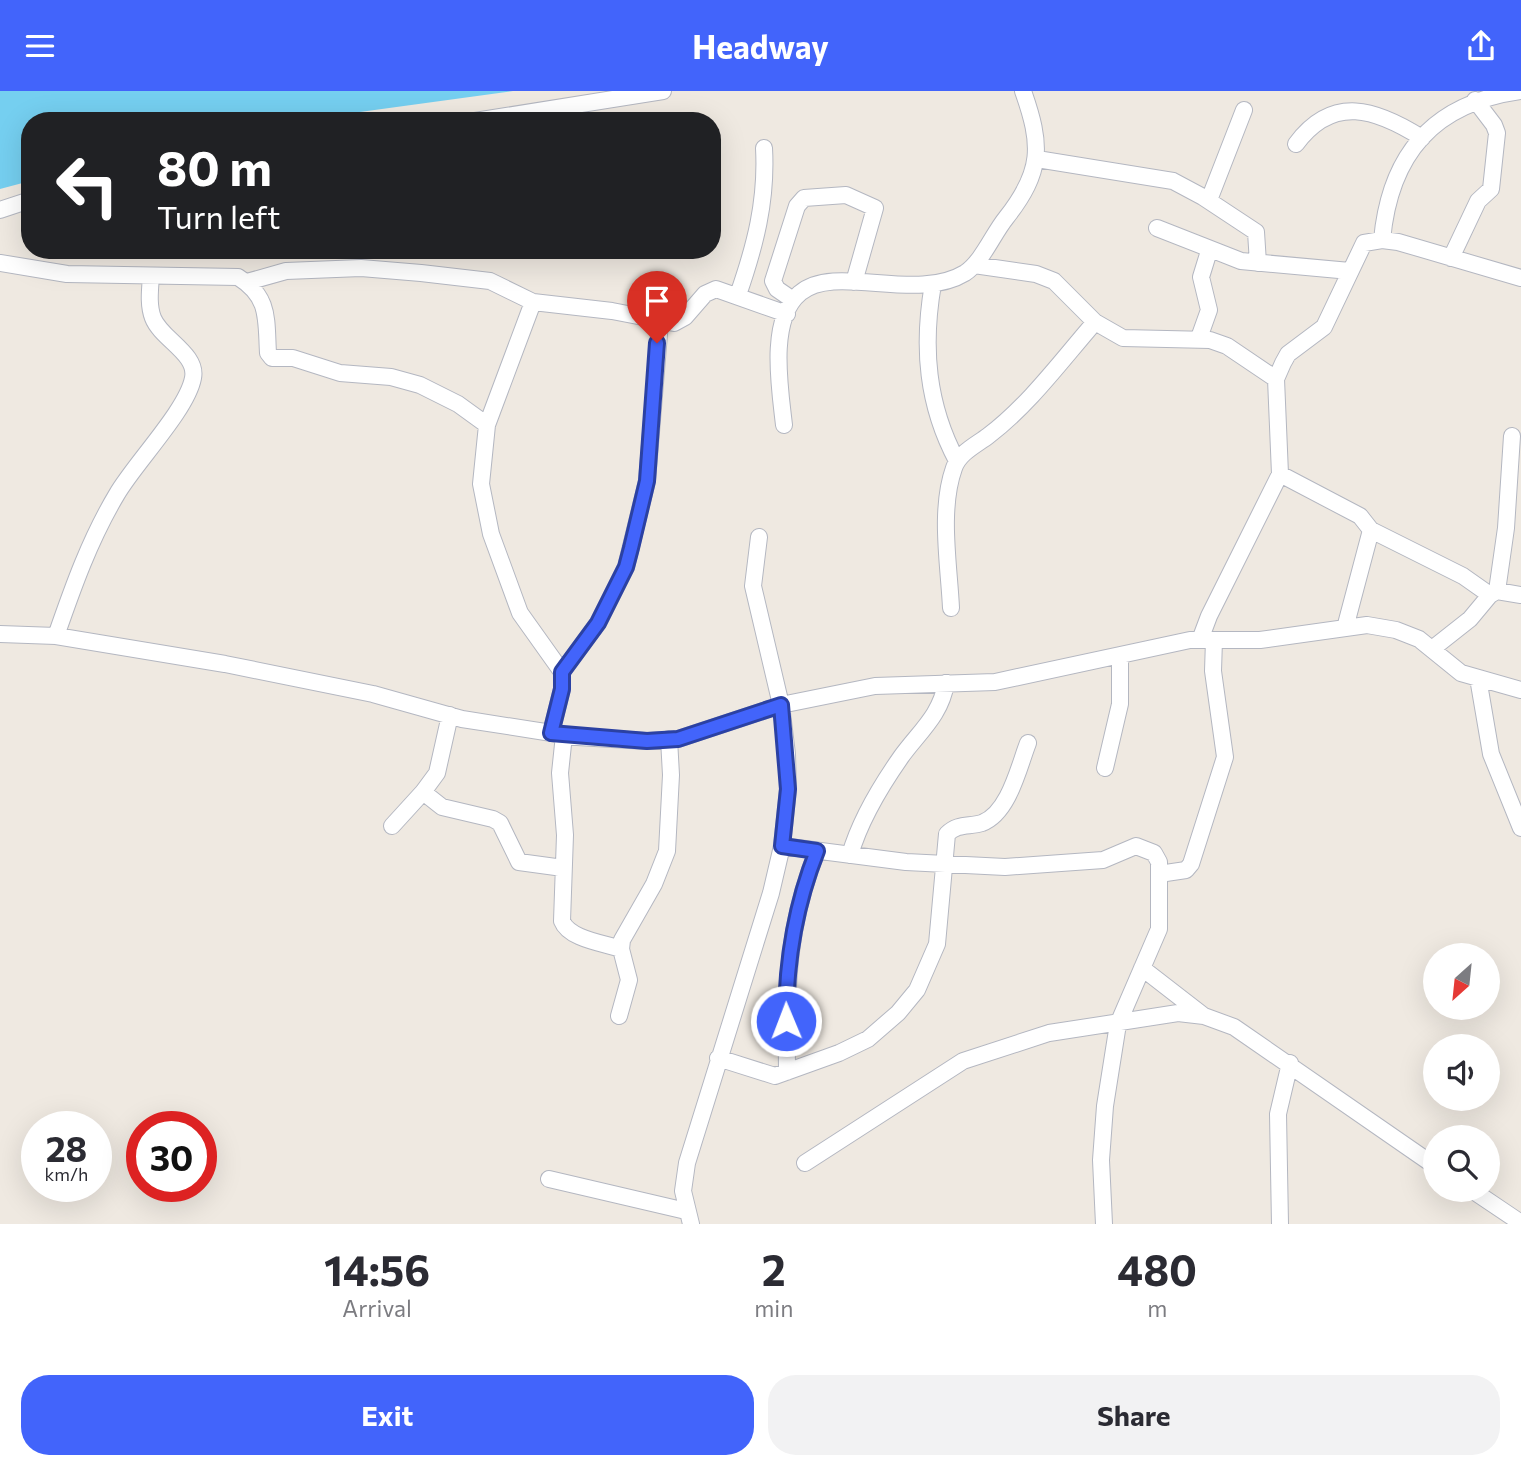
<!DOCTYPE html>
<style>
body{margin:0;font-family:Commissioner,sans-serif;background:#f2f2f3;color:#2b2b33;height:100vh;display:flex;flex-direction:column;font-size:26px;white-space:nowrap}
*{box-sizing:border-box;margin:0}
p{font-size:23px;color:#7c7c81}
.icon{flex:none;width:38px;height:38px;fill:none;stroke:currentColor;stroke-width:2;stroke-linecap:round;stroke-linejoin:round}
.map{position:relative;height:1133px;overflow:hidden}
.panel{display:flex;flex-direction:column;background:#fff;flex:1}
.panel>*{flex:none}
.banner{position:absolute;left:21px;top:21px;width:700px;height:147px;border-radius:28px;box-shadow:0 7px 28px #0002;background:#202124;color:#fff;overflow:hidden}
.needle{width:46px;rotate:207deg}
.tools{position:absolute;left:1423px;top:852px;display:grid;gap:14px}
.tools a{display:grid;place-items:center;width:77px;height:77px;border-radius:50%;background:#fff;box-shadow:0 7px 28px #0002;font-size:35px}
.speed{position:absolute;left:21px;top:1020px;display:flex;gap:14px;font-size:35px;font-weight:700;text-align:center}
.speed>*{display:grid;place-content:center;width:91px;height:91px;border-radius:50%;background:#fff;box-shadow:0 7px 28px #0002;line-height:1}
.speed small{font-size:18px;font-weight:400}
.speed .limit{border:10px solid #d22;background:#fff;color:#111}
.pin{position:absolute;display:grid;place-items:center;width:60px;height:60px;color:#fff;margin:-72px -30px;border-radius:50% 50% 50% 0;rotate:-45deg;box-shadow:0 0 7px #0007}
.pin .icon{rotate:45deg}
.me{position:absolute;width:77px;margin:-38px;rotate:359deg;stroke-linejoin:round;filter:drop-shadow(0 0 5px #0008)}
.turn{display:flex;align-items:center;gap:24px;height:147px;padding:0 21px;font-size:32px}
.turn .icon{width:91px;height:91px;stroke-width:2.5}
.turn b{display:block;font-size:49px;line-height:60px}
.eta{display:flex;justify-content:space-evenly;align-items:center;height:119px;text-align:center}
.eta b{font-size:42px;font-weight:700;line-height:49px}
.primary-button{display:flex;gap:14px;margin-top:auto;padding:14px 21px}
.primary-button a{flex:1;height:80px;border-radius:28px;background:#4264fb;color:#fff;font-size:28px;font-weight:700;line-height:80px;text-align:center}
.primary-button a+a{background:#f2f2f3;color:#2b2b33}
header{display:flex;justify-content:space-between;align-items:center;height:91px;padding:0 21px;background:#4264fb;color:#fff;font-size:32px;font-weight:700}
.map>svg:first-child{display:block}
</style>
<header><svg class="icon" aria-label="menu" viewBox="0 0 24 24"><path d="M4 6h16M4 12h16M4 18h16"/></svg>Headway<svg class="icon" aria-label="share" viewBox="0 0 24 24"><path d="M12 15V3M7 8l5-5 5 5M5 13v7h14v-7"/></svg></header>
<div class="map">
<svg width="1521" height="1133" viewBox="0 0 1521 1133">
<rect width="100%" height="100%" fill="#efe9e1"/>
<path fill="#75cff0" d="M 0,0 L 513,0 L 294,30 L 30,30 L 30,90 L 0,98 Z"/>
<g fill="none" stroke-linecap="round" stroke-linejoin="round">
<g stroke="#b4b7c1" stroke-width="18">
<path id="minor" d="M 475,30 L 663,0
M 1296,53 C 1333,3 1376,18 1422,47
M 1037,68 L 1173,90 L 1203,106 L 1256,141 L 1258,172
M 1209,109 L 1244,19
M 0,119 L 30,109
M 1157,137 L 1241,170 L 1350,180
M 1382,149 C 1390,62 1434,12 1521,0
M 1451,167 L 1478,110 L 1491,98 L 1497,42 L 1494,34 L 1475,9
M 0,172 L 67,183 L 238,186 C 270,206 266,228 268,262 L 272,267 L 293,267 L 340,282 L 391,286 L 420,294 L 458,313 L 487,334
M 974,174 L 1036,183 L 1054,190 L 1095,231 L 1123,247 L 1210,249 L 1227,255 L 1276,288
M 247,191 L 286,180 L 361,177 L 421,182 L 490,190 L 533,211 L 612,220 L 674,232 L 685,226 L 705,203 L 716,198 L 787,223
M 933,193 C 922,256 927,314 957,370
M 738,204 C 755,155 767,110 764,57
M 793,209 L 777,198 L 773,190 L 797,115 L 804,107 L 846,104 L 875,117 L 854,191
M 533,211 L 487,334 L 481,393 L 491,443 L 520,522 L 562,581 L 562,598 L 551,642
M 1199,247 L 1209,219 L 1201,186 L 1209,160
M 784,334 C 780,298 768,228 800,202 C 835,172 916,212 965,182 C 982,171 993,143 1006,127 C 1043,80 1042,54 1023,0
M 1280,383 L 1360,425 L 1371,439 L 1345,537
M 1371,439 L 1463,485 L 1490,504
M 1497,500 L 1506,437 L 1512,345
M 951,517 C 949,474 939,419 954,377 C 959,362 976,354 988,345 C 1029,314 1061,270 1095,231
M 0,543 L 56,545 L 225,573 L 373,603 L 462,628 L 577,646 L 647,650 L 678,648 L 781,614 L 875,595 L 995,591 L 1190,549 L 1260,549 L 1367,534 L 1396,539 L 1419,548 L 1461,582 L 1521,599
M 56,545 C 73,496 90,448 117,403 C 135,372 187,319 193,287 C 198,263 161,248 153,227 C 148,214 150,199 151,185
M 1200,549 L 1209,525 L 1280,383 L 1276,288 L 1283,272 L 1288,263 L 1324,236 L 1364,152 L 1382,149 L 1398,151 L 1521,187
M 1432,558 L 1470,528 L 1490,504 L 1497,500 L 1521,504
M 562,581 L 598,532 L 626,476 L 647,390 L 660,231
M 1478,587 L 1491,663 L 1521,737
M 564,644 L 560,682 L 565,744 L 562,830 C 569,848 603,852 621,858
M 1105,677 L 1120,613 L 1120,564
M 423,701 L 442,716 L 493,728 L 500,732 L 519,771 L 563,777
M 392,735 L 423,701 L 437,682 L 450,624
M 782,755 L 906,771 L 1005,776 L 1103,769 L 1136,755 L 1154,762 L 1159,771 L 1159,838 L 1118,933 L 1105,1015 L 1101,1069 L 1104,1133
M 850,764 C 860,729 880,696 901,666 C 919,641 941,624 946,592
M 1159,783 L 1186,779 L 1191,773 L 1225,666 L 1213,580 L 1214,549
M 1142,877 L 1204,925
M 619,925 L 629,889 L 621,858 L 622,849 L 654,793 L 667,760 L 671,684 L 669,648
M 718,967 L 775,985 L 839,962 L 868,948 L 898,922 L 917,899 L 937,853 L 947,743 C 958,732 969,736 982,732 C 1009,722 1019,675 1028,652
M 787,981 C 786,899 786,838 817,760
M 805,1072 L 963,970 L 1049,942 L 1178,922 L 1204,925 L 1234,936 L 1435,1075
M 549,1088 L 686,1120
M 1472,1099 L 1521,1132
M 691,1133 L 683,1100 L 687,1072 L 771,802 L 782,755 L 788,698 L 787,663 L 781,614 L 753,495 L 759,446
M 1280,1133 L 1278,1023 L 1290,972"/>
</g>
<use href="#minor" stroke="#fff" stroke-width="16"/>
</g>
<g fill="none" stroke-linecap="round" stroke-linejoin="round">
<g stroke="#2b41a3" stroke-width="18">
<path id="route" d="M 657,252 L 647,390 L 631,457 L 626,476 L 598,532 L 562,581 L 562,598 L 551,642 L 647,650 L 678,648 L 781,614 L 788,698 L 782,755 L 817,760 C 795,815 786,870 786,930"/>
</g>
<use href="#route" stroke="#4264fb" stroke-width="12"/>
</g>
</svg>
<div class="tools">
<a><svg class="needle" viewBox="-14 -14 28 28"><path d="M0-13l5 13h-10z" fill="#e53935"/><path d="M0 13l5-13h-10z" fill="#7c7c81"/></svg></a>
<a><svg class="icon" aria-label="sound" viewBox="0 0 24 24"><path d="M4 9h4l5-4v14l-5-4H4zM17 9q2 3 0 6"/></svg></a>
<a><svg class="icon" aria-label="search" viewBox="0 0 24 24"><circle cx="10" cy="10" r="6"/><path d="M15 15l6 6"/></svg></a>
</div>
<div class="speed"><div>28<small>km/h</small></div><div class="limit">30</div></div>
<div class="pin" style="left:657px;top:252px;background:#d93025"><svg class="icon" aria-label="arrive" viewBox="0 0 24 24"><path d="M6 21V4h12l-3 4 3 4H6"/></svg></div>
<svg class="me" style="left:786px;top:930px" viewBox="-20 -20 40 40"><circle r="17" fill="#4264fb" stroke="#fff" stroke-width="3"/><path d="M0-11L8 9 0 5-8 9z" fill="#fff"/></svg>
<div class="banner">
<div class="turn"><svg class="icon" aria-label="left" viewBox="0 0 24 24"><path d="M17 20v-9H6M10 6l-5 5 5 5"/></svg><div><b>80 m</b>Turn left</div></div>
</div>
</div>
<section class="panel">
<div class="eta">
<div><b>14:56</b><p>Arrival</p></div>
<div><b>2</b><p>min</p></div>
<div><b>480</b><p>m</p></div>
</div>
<div class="primary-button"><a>Exit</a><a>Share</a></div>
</section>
